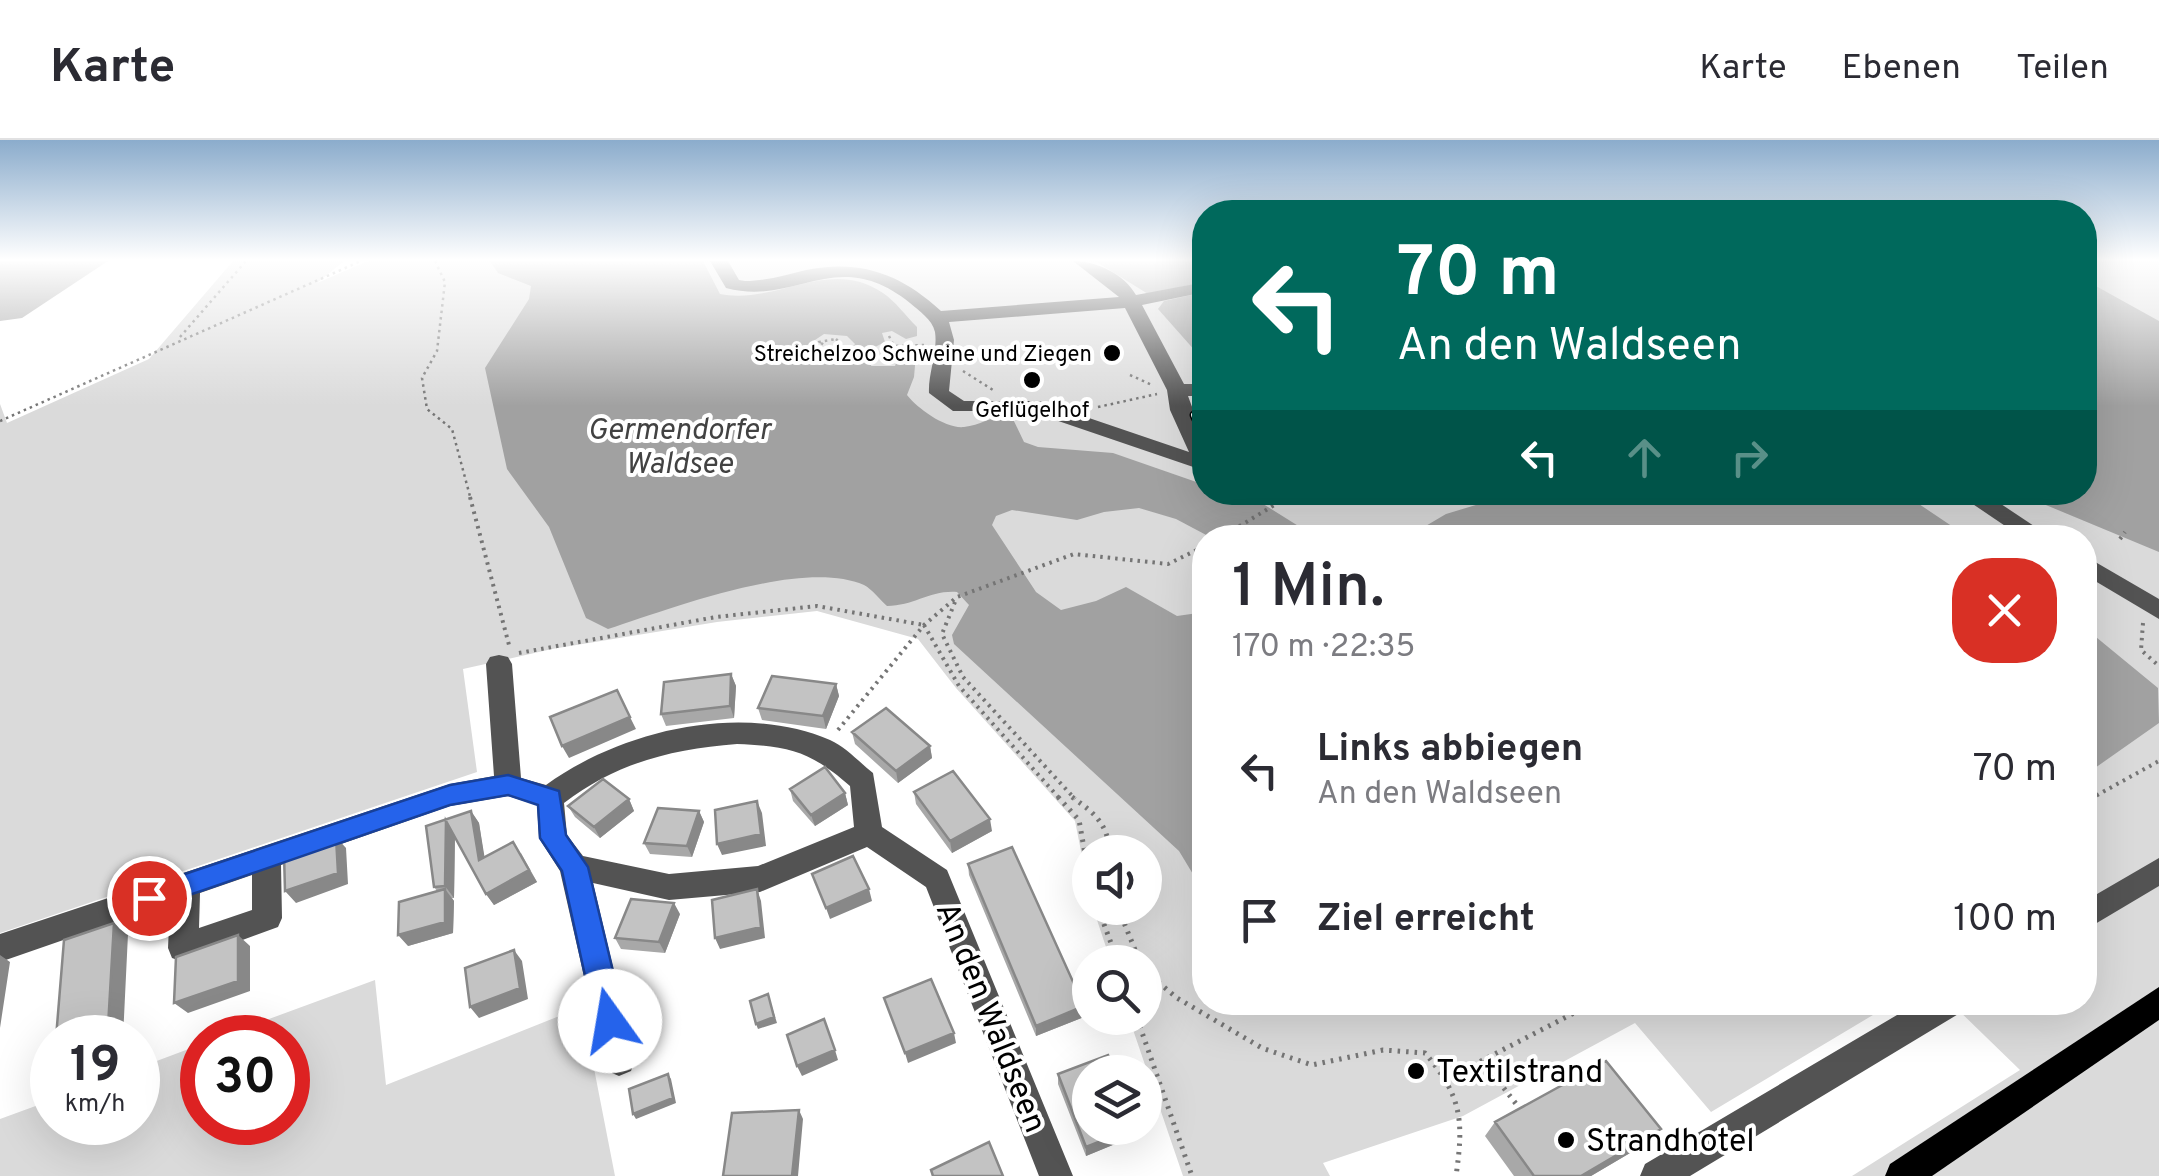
<!DOCTYPE html>
<html lang="de">
<meta charset="utf-8">
<style>
body{margin:0;font-family:Overpass,sans-serif;background:#f2f2f3;color:#2b2b33;height:100vh;display:flex;flex-direction:column;font-size:38px;white-space:nowrap}
*{box-sizing:border-box;margin:0}
p{font-size:32px;color:#7c7c81}
.icon{flex:none;width:55px;height:55px;fill:none;stroke:currentColor;stroke-width:2;stroke-linecap:round;stroke-linejoin:round}
.map{position:relative;flex:1;overflow:hidden}
.sheet{position:absolute;left:1192px;top:385px;width:905px;height:490px;display:flex;flex-direction:column;background:#fff;border-radius:40px;box-shadow:0 10px 40px #0002}
.sheet>*{flex:none}
.banner{position:absolute;left:1192px;top:60px;width:905px;height:305px;border-radius:40px;box-shadow:0 10px 40px #0002;background:#00695c;color:#fff;overflow:hidden}
.controls{position:absolute;left:1072px;top:695px;display:grid;gap:20px}
.controls a{display:grid;place-items:center;width:90px;height:90px;border-radius:50%;background:#fff;box-shadow:0 10px 40px #0002;font-size:50px}
.speed{position:absolute;left:30px;top:875px;display:flex;gap:20px;font-size:50px;font-weight:700;text-align:center}
.speed>*{display:grid;place-content:center;width:130px;height:130px;border-radius:50%;background:#fff;box-shadow:0 10px 40px #0002;line-height:1}
.speed small{font-size:25px;font-weight:400}
.speed .limit{border:15px solid #d22;background:#fff;color:#111}
.pin{position:absolute;display:grid;place-items:center;width:85px;height:85px;color:#fff;margin:-42px;border:5px solid #fff;border-radius:50%;box-shadow:0 2px 10px #0007}
.me{position:absolute;width:110px;margin:-55px;rotate:347deg;stroke-linejoin:round;filter:drop-shadow(0 0 8px #0008)}
.turn{display:flex;align-items:center;gap:35px;height:210px;padding:0 40px;font-size:45px}
.turn .icon{width:130px;height:130px;stroke-width:2.5}
.turn b{display:block;font-size:70px;line-height:85px}
.lanes{display:flex;align-items:center;height:95px;padding:0 40px;background:#0003;justify-content:center;gap:50px;direction:ltr}
.lanes .off{opacity:.35}
.round{display:grid;place-items:center;flex:none;width:105px;height:105px;border-radius:40px;background:#f2f2f3}
.overview{display:flex;align-items:center;justify-content:space-between;height:170px;padding:0 40px}
h1{font-size:60px;font-weight:600;line-height:75px}
ul{padding:0;list-style:none}
li{display:flex;align-items:center;gap:30px;height:150px;padding:0 40px}
li div{flex:1}
li b{display:block;font-size:38px}
li em{font-style:normal}
header{display:flex;align-items:center;gap:60px;box-sizing:border-box;height:140px;padding:0 50px;background:#fff;border-bottom:2px solid #e1e1e2}
header strong{font-size:48px}
nav{display:flex;gap:55px;margin-inline-start:auto;font-size:35px}
.map>svg:first-child{display:block}
</style>
<header>
<strong>Karte</strong>
<nav><a>Karte</a><a>Ebenen</a><a>Teilen</a></nav>
</header>
<div class="map">
<svg width="2159" height="1036" viewBox="0 0 2159 1036">
<rect width="100%" height="100%" fill="#fff"/>
<path fill="#dadada" d="M 233,121 L 344,121 L 317,143 L 368,121 L 1205,121 L 1205,352 L 2085,352 L 2085,121 L 2159,121 L 2159,1036 L 1852,1036 L 2020,930 L 1951,863 L 2085,862 L 2085,398 L 1205,398 L 1205,862 L 1893,863 L 1711,972 L 1635,883 L 1463,976 L 1323,1023 L 1330,1036 L 1183,1036 L 1129,878 L 1145,878 L 1145,822 L 1111,822 L 1093,768 L 1145,768 L 1145,712 L 1090,712 L 1090,756 L 1075,681 L 956,548 L 918,499 L 817,471 L 717,482 L 552,509 L 463,529 L 477,632 L 0,793 L 0,264 L 7,283 L 149,219 Z
M 375,840 L 386,945 L 582,867 L 615,1036 L 0,1036 L 0,979 L 52,960 L 52,982 L 138,982 L 138,928 L 202,904 L 202,982 L 288,982 L 288,898 L 220,897 Z"/>
<path fill="#a1a1a1" fill-rule="evenodd" d="M 0,121 L 108,121 L 22,178 L 0,181 Z
M 490,121 L 703,121 L 720,154 C 777,165 829,116 883,153 C 895,161 906,176 917,187 L 917,196 L 906,199 L 892,191 L 882,193 L 885,202 L 875,207 L 871,226 L 895,226 L 899,215 L 916,214 L 914,237 L 907,255 C 918,269 946,289 964,287 C 982,285 994,274 1012,277 L 1024,302 L 1038,307 L 1113,313 L 1205,345 L 1205,352 L 1247,354 L 1316,397 L 1210,397 L 1176,379 L 1139,368 L 1104,372 L 1077,380 L 1012,370 L 996,376 L 992,385 L 1036,452 L 1061,470 L 1096,461 L 1126,447 L 1177,476 L 1205,472 L 1205,754 L 1179,711 L 954,504 L 952,495 L 969,465 L 957,452 C 930,450 914,466 887,466 C 880,460 872,449 864,445 C 802,418 670,469 608,489 L 586,478 L 549,387 L 507,329 L 485,228 L 529,159 L 531,146 L 498,133 ZM 824,194 L 847,196 L 855,204 L 843,220 L 812,225 L 804,218 L 803,208 Z
M 1095,121 L 1191,121 L 1205,128 L 1205,142 L 1148,154 Z
M 2085,140 L 2159,181 L 2159,412 L 2017,353 L 2085,352 Z
M 1205,152 L 1205,222 L 1158,169 L 1164,161 Z
M 1519,352 L 1883,353 L 1913,360 L 1968,397 L 1407,397 L 1446,374 Z
M 2085,488 L 2158,548 L 2159,583 L 2085,635 Z"/>
<g fill="none" stroke-linecap="round" stroke-linejoin="round">
<path stroke="#a1a1a1" stroke-width="6" d="M 1199,343 L 1205,340"/>
<g stroke="#dbdbdb" stroke-width="5">
<path id="major" d="M 2159,847 L 2159,880 L 1932,1036 L 1885,1036 L 1890,1024 Z"/>
</g>
<path stroke="#757575" stroke-width="2.5" stroke-dasharray="2.5 4" stroke-linecap="butt" d="M 435,121 L 445,142 L 437,211 L 422,238 L 427,269 L 452,289 L 471,360
M 889,196 L 894,206 L 924,205
M 180,197 L 246,121
M 836,199 L 844,207 L 842,216 L 826,219 L 816,211 L 819,202 Z
M 821,203 L 842,216 L 873,219
M 963,231 L 993,250
M 1130,235 L 1152,245
M 1098,267 L 1157,254
M 0,281 L 361,121"/>
<path stroke="#757575" stroke-width="4" stroke-dasharray="2.5 5" stroke-linecap="butt" d="M 470,357 L 509,505
M 1220,398 L 1276,364
M 2120,399 L 2125,392
M 955,462 L 942,494 L 963,537 L 1075,659
M 2143,483 L 2141,510 L 2159,526
M 924,485 L 959,546 L 1060,659
M 519,513 L 716,477 L 817,466 L 924,485
M 838,590 L 924,485 L 957,457 L 1074,414 L 1168,424 L 1205,406
M 2090,659 L 2159,621"/>
<path stroke="#757575" stroke-width="5" stroke-dasharray="2.5 6" stroke-linecap="butt" d="M 1058,657 L 1079,680 L 1090,742
M 1072,657 C 1093,672 1109,684 1109,712
M 2085,662 L 2095,657
M 1098,768 L 1118,822
M 1118,768 L 1140,822
M 1145,831 L 1177,858 L 1262,908 L 1312,925 L 1383,910 L 1425,913 C 1462,957 1464,980 1456,1036
M 1137,878 L 1192,1036
M 1483,921 L 1520,969
M 1450,937 L 1576,872 L 1613,862"/>
<path fill="#535353" fill-rule="evenodd" d="M 710,121 L 728,121 L 739,140 L 745,141 C 766,141 786,135 806,130 C 860,119 901,134 941,171 L 1119,157 L 1073,121 C 1097,121 1124,134 1136,155 L 1205,142 L 1205,152 L 1142,165 L 1184,244 L 1205,244 L 1205,256 L 1188,256 L 1205,302 L 1205,331 L 1029,271 L 953,271 L 929,253 C 928,233 938,212 935,192 C 932,179 919,171 910,163 C 836,104 797,167 726,148 ZM 1125,168 L 1167,250 L 1170,270 L 1189,312 L 1039,261 L 964,261 L 949,251 L 954,200 L 949,182 Z
M 1282,352 L 1327,352 C 1317,363 1292,363 1282,352 Z
M 1955,352 L 1983,352 L 2052,398 L 2023,398 Z
M 2085,416 L 2159,459 L 2159,479 L 2085,435 Z
M 499,515 L 508,517 L 512,524 L 521,638 L 546,645 C 622,590 741,562 830,600 C 846,607 859,622 873,633 L 882,687 L 947,730 L 1073,1036 L 1039,1036 L 926,747 L 867,707 L 760,752 L 669,760 L 593,743 L 635,920 L 631,931 L 619,936 L 607,931 L 603,920 L 560,731 L 539,698 L 537,665 L 508,656 L 450,666 L 281,725 L 282,778 L 278,787 L 183,822 L 172,818 L 168,808 L 170,763 L 0,822 L 0,794 L 450,644 L 494,636 L 486,524 L 490,517 ZM 737,604 C 789,606 810,611 850,646 L 854,687 L 758,726 L 669,734 L 583,716 L 567,695 L 564,663 C 616,623 672,609 737,604 ZM 252,735 L 252,770 L 199,788 L 200,753 Z
M 2159,718 L 2159,746 L 2085,790 L 2085,761 Z
M 1919,862 L 1965,862 L 1960,873 L 1690,1036 L 1640,1036 L 1645,1024 Z"/>
<use href="#major" fill="#000" fill-rule="evenodd"/>
<g stroke="#000" stroke-width="9">
<path id="rail" d="M 1205,273 L 1194,275 L 1205,300"/>
</g>
<use href="#rail" stroke="#fff" stroke-width="6" stroke-dasharray="18" stroke-linecap="butt"/>
</g>
<path fill="#a8a8a8" d="M 731,534 L 736,546 L 734,578 L 666,586 L 661,574 Z
M 836,544 L 839,556 L 826,589 L 762,580 L 758,568 Z
M 852,592 L 930,606 L 932,618 L 898,643 L 855,604 Z
M 790,649 L 845,653 L 848,665 L 815,686 L 793,661 Z
M 914,652 L 992,691 L 952,713 L 916,664 Z
M 629,659 L 634,671 L 600,698 L 575,677 L 568,666 Z
M 471,671 L 479,683 L 484,717 L 521,713 L 537,742 L 494,765 L 486,754 L 455,697 L 454,758 L 452,758 L 454,761 L 453,793 L 408,806 L 437,751 L 434,747 L 426,686 Z
M 699,671 L 704,682 L 692,717 L 650,714 L 644,703 Z
M 968,724 L 1084,877 L 1036,896 L 969,735 Z
M 680,774 L 665,813 L 621,809 L 615,798 Z
M 1058,934 L 1137,995 L 1086,1016 L 1058,944 Z
M 1495,982 L 1661,989 L 1647,1003 L 1591,1036 L 1514,1036 L 1485,996 Z"/>
<path fill="#888" d="M 731,534 L 736,546 L 734,578 L 730,566 Z
M 836,544 L 839,556 L 826,589 L 823,576 Z
M 630,577 L 636,589 L 569,618 L 562,606 Z
M 930,606 L 932,618 L 898,643 L 896,631 Z
M 845,653 L 848,665 L 815,686 L 811,675 Z
M 629,659 L 634,671 L 600,698 L 594,687 Z
M 757,661 L 762,673 L 766,706 L 722,715 L 717,704 Z
M 471,671 L 479,683 L 487,732 L 479,720 Z
M 699,671 L 704,682 L 692,717 L 687,706 Z
M 990,679 L 992,691 L 952,713 L 950,701 Z
M 446,681 L 455,693 L 454,758 L 445,746 Z
M 336,697 L 346,708 L 348,744 L 296,763 L 285,751 Z
M 513,702 L 537,742 L 494,765 L 486,754 Z
M 445,749 L 454,761 L 453,793 L 408,806 L 398,795 Z
M 757,749 L 761,761 L 765,798 L 720,809 L 715,798 Z
M 869,749 L 872,761 L 830,779 L 826,768 Z
M 674,763 L 680,774 L 665,813 L 659,802 Z
M 114,783 L 128,794 L 123,898 L 80,898 Z
M 238,795 L 250,806 L 250,851 L 188,873 L 174,863 Z
M 514,810 L 522,821 L 528,859 L 479,878 L 470,867 Z
M 0,815 L 10,822 L 0,888 Z
M 768,854 L 777,883 L 758,889 L 756,884 Z
M 1084,866 L 1084,877 L 1036,896 L 1036,886 Z
M 954,893 L 956,903 L 908,923 L 905,913 Z
M 835,910 L 838,920 L 802,936 L 797,926 Z
M 668,934 L 671,939 L 676,963 L 636,979 L 633,974 Z
M 799,970 L 803,979 L 798,1036 L 792,1036 Z
M 1134,988 L 1138,988 L 1137,995 L 1086,1016 L 1086,1007 Z
M 1661,989 L 1647,1003 L 1591,1036 L 1581,1036 Z"/>
<path fill="#c3c3c3" stroke="#888" stroke-width="2.5" d="M 731,534 L 730,566 L 661,574 L 664,542 Z
M 772,536 L 836,544 L 823,576 L 758,568 Z
M 617,550 L 630,577 L 562,606 L 550,577 Z
M 886,568 L 930,606 L 896,631 L 852,592 Z
M 825,627 L 845,653 L 811,675 L 790,649 Z
M 953,631 L 990,679 L 950,701 L 914,652 Z
M 603,639 L 629,659 L 594,687 L 568,666 Z
M 757,661 L 761,694 L 717,704 L 715,670 Z
M 658,668 L 699,671 L 687,706 L 644,703 Z
M 471,671 L 479,720 L 513,702 L 529,730 L 486,754 L 446,681 L 445,746 L 434,747 L 426,686 Z
M 336,697 L 338,733 L 285,751 L 284,714 Z
M 1012,707 L 1084,866 L 1036,886 L 968,724 Z
M 853,716 L 869,749 L 826,768 L 812,734 Z
M 445,749 L 445,782 L 398,795 L 399,762 Z
M 757,749 L 761,787 L 715,798 L 712,760 Z
M 631,759 L 674,763 L 659,802 L 615,798 Z
M 114,783 L 108,887 L 80,898 L 56,898 L 64,800 Z
M 238,795 L 238,841 L 174,863 L 176,817 Z
M 514,810 L 520,848 L 470,867 L 465,828 Z
M 931,839 L 954,893 L 905,913 L 884,858 Z
M 768,854 L 774,877 L 756,884 L 750,861 Z
M 824,879 L 835,910 L 797,926 L 787,895 Z
M 1108,915 L 1115,932 L 1090,932 L 1090,988 L 1134,988 L 1086,1007 L 1058,934 Z
M 1606,921 L 1661,989 L 1581,1036 L 1534,1036 L 1495,982 Z
M 668,934 L 673,958 L 633,974 L 629,949 Z
M 799,970 L 792,1036 L 723,1036 L 732,973 Z
M 989,1002 L 1003,1036 L 933,1036 L 931,1030 Z"/>
<linearGradient id="sky" x2="0" y2="1"><stop stop-color="#8baccc"/><stop offset="0.45" stop-color="#fff"/><stop offset="1" stop-color="#fff" stop-opacity="0"/></linearGradient>
<rect width="2159" height="266" fill="url(#sky)"/>
<path fill="#2563eb" stroke="#184099" stroke-width="2.5" d="M 508,635 L 559,651 L 566,695 L 588,727 L 625,881 L 620,891 L 610,895 L 600,891 L 595,881 L 562,731 L 540,698 L 538,665 L 508,655 L 450,665 L 149,769 L 139,766 L 135,758 L 139,749 L 149,746 L 450,645 Z"/>
<g fill="#000" stroke="#fff" stroke-width="4">
<circle cx="1112" cy="213" r="10"/>
<circle cx="1032" cy="240" r="10"/>
<circle cx="1416" cy="931" r="10"/>
<circle cx="1566" cy="1000" r="10"/>
</g>
<g text-anchor="middle" stroke-width="8" stroke-linejoin="round" paint-order="stroke">
<g font-size="22" fill="#000" stroke="#fff" text-anchor="end">
<text x="1092" y="221">Streichelzoo Schweine und Ziegen</text>
<text x="1032" y="277" text-anchor="middle">Geflügelhof</text>
</g>
<g font-size="30" font-style="italic" fill="#424242" stroke="#fff">
<text x="679" y="299">Germendorfer<tspan x="679" dy="34">Waldsee</tspan></text>
</g>
<g font-size="32" fill="#000" stroke="#fff">
<text transform="translate(992 877) rotate(68)" y="11">An den Waldseen</text>
</g>
<g font-size="32" fill="#000" stroke="#fff" text-anchor="start">
<text x="1436" y="942">Textilstrand</text>
<text x="1586" y="1011">Strandhotel</text>
</g>
</g>
</svg>
<div class="controls">
<a><svg class="icon" aria-label="sound" viewBox="0 0 24 24"><path d="M4 9h4l5-4v14l-5-4H4zM17 9q2 3 0 6"/></svg></a>
<a><svg class="icon" aria-label="search" viewBox="0 0 24 24"><circle cx="10" cy="10" r="6"/><path d="M15 15l6 6"/></svg></a>
<a><svg class="icon" aria-label="layers" viewBox="0 0 24 24"><path d="M12 4l9 5-9 5-9-5zM3 14l9 5 9-5"/></svg></a>
</div>
<div class="speed"><div>19<small>km/h</small></div><div class="limit">30</div></div>
<div class="pin" style="left:149px;top:758px;background:#d93025"><svg class="icon" aria-label="arrive" viewBox="0 0 24 24"><path d="M6 21V4h12l-3 4 3 4H6"/></svg></div>
<svg class="me" style="left:610px;top:881px" viewBox="-20 -20 40 40"><circle r="19" fill="#fff"/><path d="M0-13L10 11 0 6-10 11z" fill="#2563eb"/></svg>
<div class="banner">
<div class="turn"><svg class="icon" aria-label="left" viewBox="0 0 24 24"><path d="M17 20v-9H6M10 6l-5 5 5 5"/></svg><div><b>70 m</b>An den Waldseen</div></div>
<div class="lanes"><svg class="icon" aria-label="left" viewBox="0 0 24 24"><path d="M17 20v-9H6M10 6l-5 5 5 5"/></svg><svg class="icon off" aria-label="ahead" viewBox="0 0 24 24"><path d="M12 20V5M6 11l6-6 6 6"/></svg><svg class="icon off" aria-label="right" viewBox="0 0 24 24"><path d="M7 20v-9h11M14 6l5 5-5 5"/></svg></div>
</div>
<section class="sheet">
<div class="overview"><div><h1>1 Min.</h1><p>170 m · 22:35</p></div><a class="round" style="background:#d93025;color:#fff"><svg class="icon" aria-label="close" viewBox="0 0 24 24"><path d="M6 6l12 12M18 6L6 18"/></svg></a></div>
<ul>
<li><svg class="icon" aria-label="left" viewBox="0 0 24 24"><path d="M17 20v-9H6M10 6l-5 5 5 5"/></svg><div><b>Links abbiegen</b><p>An den Waldseen</p></div><em>70 m</em></li>
<li><svg class="icon" aria-label="arrive" viewBox="0 0 24 24"><path d="M6 21V4h12l-3 4 3 4H6"/></svg><div><b>Ziel erreicht</b></div><em>100 m</em></li>
</ul>
</section>
</div>
